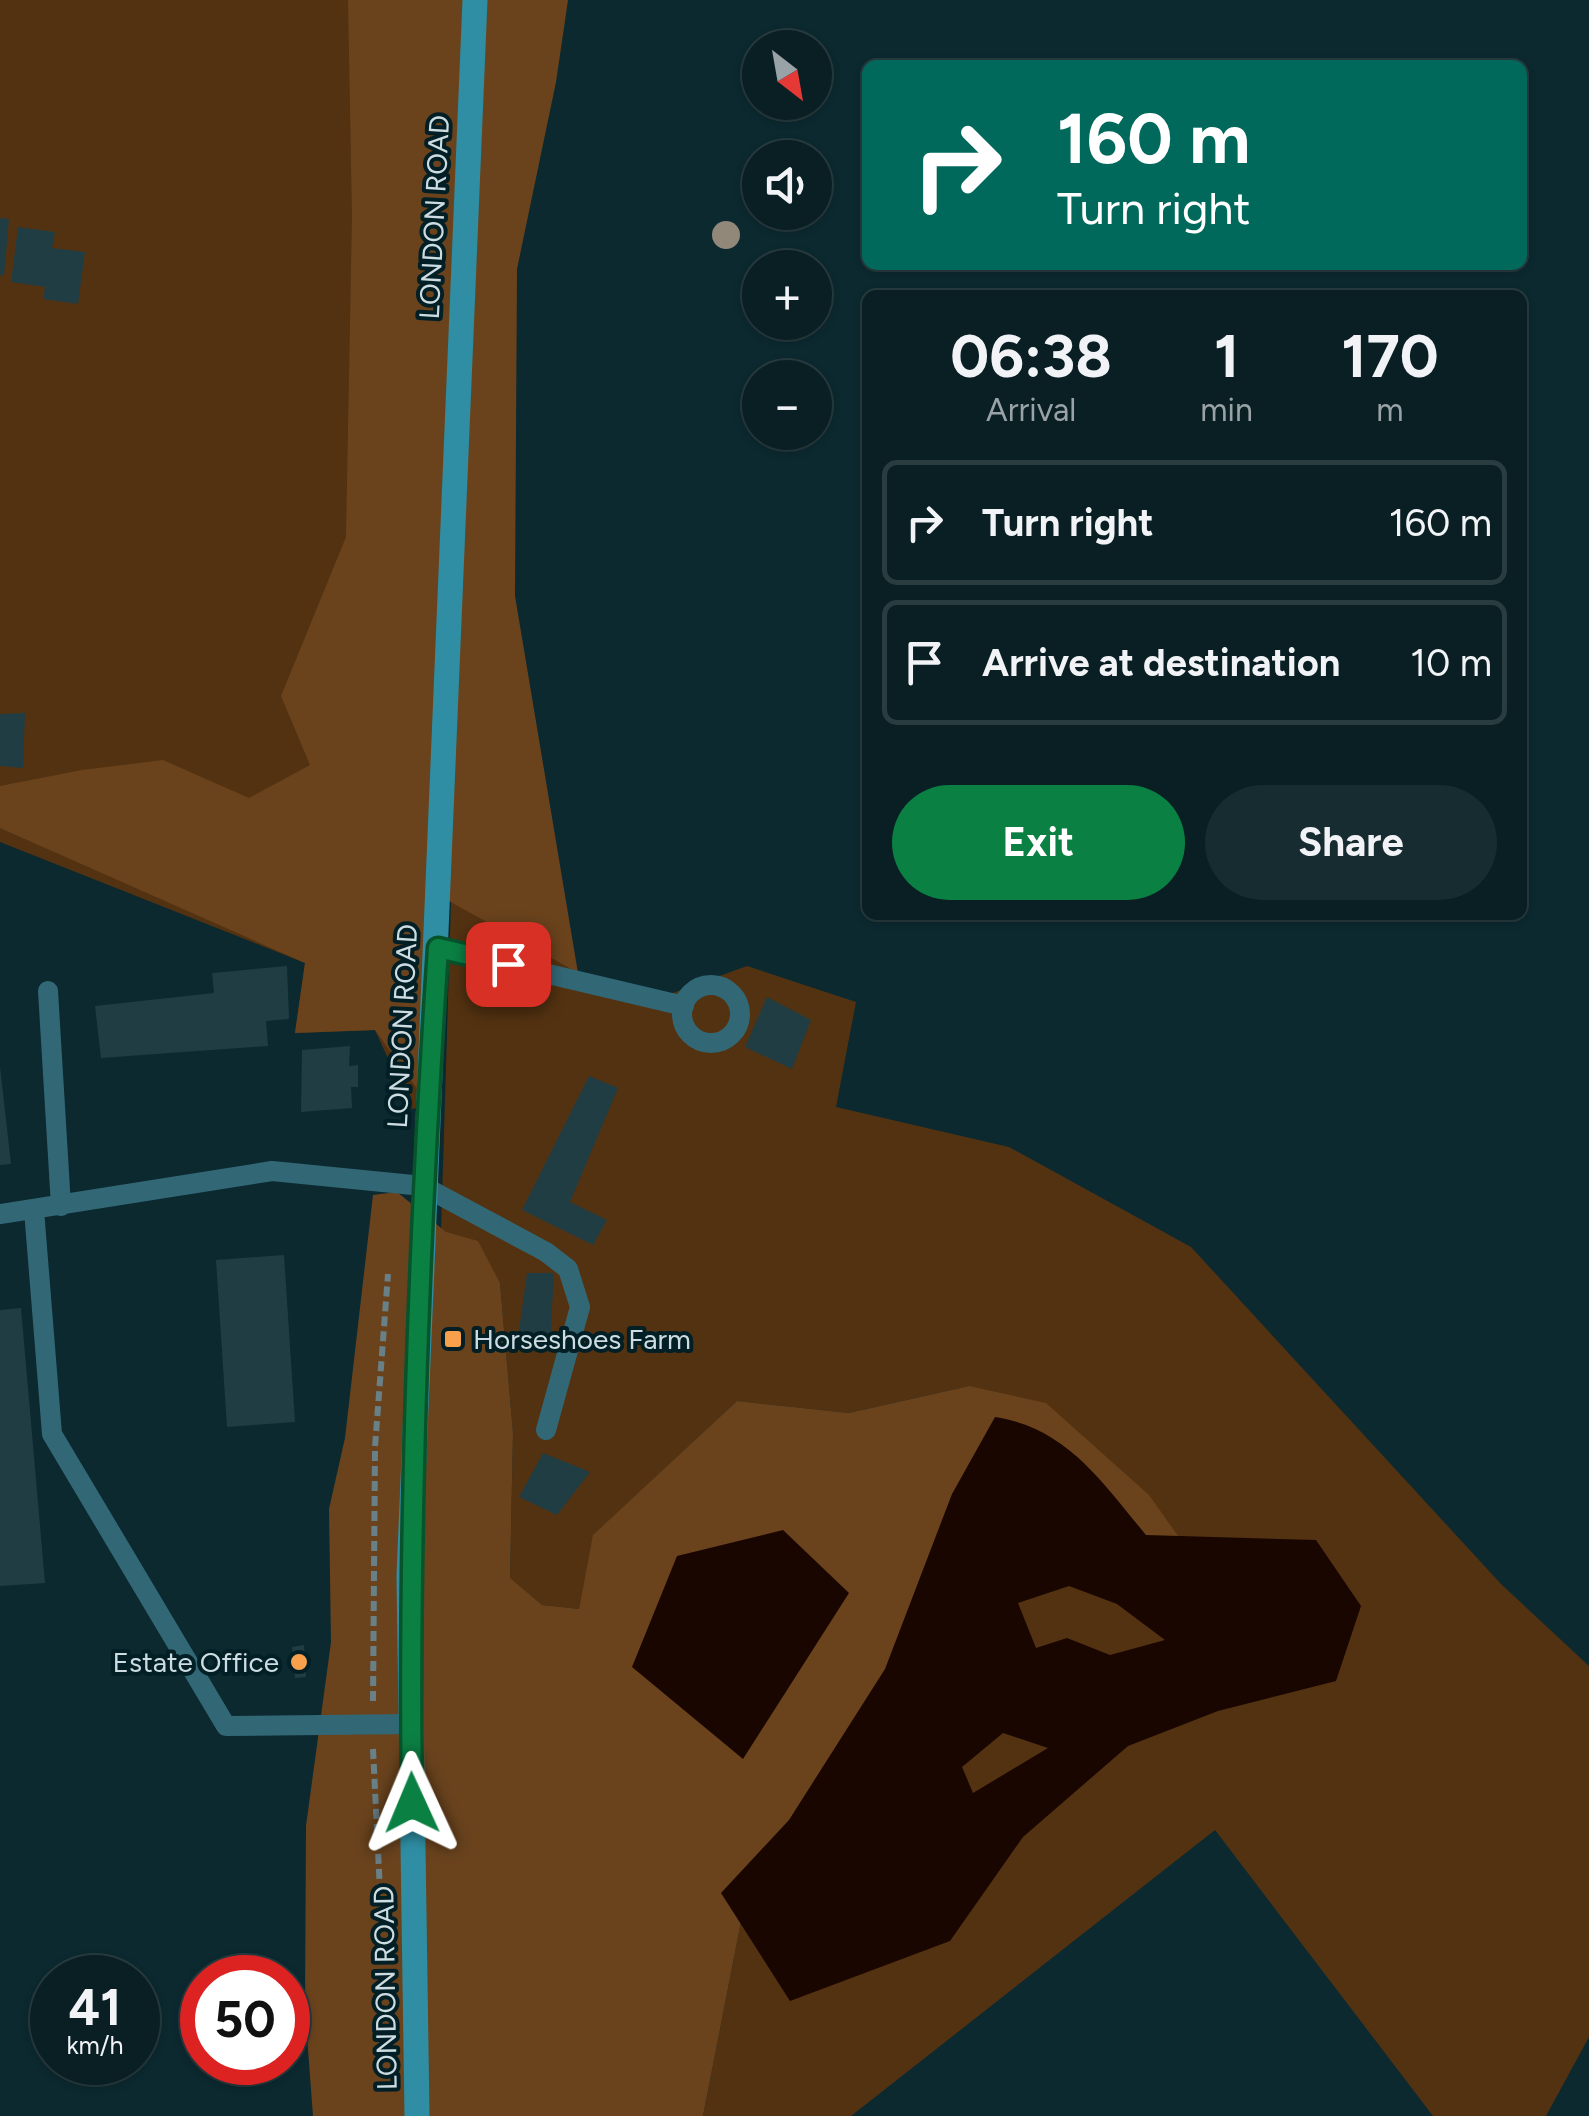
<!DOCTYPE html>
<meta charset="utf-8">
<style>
body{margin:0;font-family:Figtree,sans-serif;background:#172c31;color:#f1f3f6;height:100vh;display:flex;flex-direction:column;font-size:38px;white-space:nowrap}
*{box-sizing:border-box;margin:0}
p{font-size:32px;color:#99a2a6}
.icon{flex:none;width:55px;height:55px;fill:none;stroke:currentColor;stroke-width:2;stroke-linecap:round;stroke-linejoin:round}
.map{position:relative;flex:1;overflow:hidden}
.details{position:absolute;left:862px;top:290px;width:665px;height:630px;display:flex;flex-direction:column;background:#091f24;border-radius:15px;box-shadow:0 2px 8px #0004,0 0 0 2px #293d41}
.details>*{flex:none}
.top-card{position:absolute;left:862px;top:60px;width:665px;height:210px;border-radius:15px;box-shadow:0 2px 8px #0004,0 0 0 2px #293d41;background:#00695c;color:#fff;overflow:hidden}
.needle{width:65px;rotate:149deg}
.tools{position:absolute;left:742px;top:30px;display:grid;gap:20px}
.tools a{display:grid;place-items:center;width:90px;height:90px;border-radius:50%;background:#091f24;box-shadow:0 2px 8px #0004,0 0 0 2px #293d41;font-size:50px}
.speed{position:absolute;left:30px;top:1955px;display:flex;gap:20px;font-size:50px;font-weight:700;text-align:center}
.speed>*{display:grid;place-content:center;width:130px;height:130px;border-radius:50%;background:#091f24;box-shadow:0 2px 8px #0004,0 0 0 2px #293d41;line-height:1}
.speed small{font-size:25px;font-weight:400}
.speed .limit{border:15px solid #d22;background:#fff;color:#111}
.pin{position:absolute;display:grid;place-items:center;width:85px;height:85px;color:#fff;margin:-42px;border-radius:20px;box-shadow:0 5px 15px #0006}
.me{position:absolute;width:110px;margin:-55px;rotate:359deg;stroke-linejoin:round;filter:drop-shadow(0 0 8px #0008)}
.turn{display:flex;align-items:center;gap:35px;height:210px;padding:0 30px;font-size:45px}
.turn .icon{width:130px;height:130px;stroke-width:2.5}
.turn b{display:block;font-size:70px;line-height:85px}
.eta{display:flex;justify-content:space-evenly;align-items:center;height:170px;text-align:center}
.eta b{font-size:60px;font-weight:700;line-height:70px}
.action{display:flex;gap:20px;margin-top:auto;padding:20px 30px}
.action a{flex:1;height:115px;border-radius:60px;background:#0b8043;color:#fff;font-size:40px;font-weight:700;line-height:115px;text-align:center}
.action a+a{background:#172c31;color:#f1f3f6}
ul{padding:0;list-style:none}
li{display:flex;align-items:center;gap:30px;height:125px;margin:0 20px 15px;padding:0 10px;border:5px solid #293d41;border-radius:15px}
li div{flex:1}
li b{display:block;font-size:38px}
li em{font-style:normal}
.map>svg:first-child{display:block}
</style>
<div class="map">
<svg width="1589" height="2116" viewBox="0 0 1589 2116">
<rect width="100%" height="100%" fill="#0c2930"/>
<path fill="#533211" d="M 0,0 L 474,0 L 423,1107 L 411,1109 L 375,1030 L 295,1033 L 305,963 L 0,842 Z
M 451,901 L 578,973 L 670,994 L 747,966 L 856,1002 L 836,1107 L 1009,1147 L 1191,1247 L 1501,1584 L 1589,1666 L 1589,2037 L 1546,2116 L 1433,2116 L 1215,1830 L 851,2116 L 703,2116 L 744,1906 L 969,1386 L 849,1413 L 737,1401 L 594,1535 L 579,1609 L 542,1605 L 510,1579 L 513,1433 L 500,1283 L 441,1232 Z"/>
<path fill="#6a431d" d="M 348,0 L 568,0 L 556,82 L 517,269 L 515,596 L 578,973 L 440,896 L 428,1104 L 375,1030 L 295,1033 L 305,963 L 0,828 L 0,786 L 82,770 L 163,760 L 249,798 L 310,765 L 281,696 L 346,537 L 352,216 Z
M 397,1192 L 446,1232 L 478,1241 L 500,1283 L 513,1433 L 510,1578 L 542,1605 L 579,1609 L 593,1535 L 737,1401 L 849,1413 L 969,1386 L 1046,1403 L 1149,1495 L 1188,1550 L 1150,1559 L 1011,1456 L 905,1727 L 744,1906 L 703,2116 L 313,2116 L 305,2009 L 306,1826 L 331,1642 L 329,1509 L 345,1438 L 373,1195 Z"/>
<path fill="#190600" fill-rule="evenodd" d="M 995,1417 C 1067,1428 1102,1482 1146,1535 L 1316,1540 L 1361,1606 L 1336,1681 L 1218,1711 L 1128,1746 L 1023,1837 L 950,1941 L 790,2001 L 721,1893 L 789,1820 L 885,1669 L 952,1494 ZM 1069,1586 L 1117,1604 L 1165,1640 L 1110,1655 L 1067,1638 L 1036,1648 L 1018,1603 ZM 1003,1733 L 1048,1748 L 973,1793 L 962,1767 Z
M 783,1530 L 849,1593 L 743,1759 L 632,1667 L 677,1556 Z"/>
<path fill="#213d44" d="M 0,218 L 9,219 L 4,276 L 0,275 Z
M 18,227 L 55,232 L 52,248 L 85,252 L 78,304 L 43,299 L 45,287 L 11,282 Z
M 25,713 L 23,768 L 0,766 L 0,714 Z
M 287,966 L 289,1019 L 266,1021 L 268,1046 L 101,1058 L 95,1006 L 214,993 L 212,973 Z
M 767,997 L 811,1020 L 792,1069 L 745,1047 Z
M 350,1046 L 349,1066 L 358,1065 L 358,1087 L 351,1087 L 352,1108 L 301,1112 L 302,1050 Z
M 0,1067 L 11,1164 L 0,1165 Z
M 589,1076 L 618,1088 L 570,1202 L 607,1220 L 593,1245 L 522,1210 Z
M 284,1255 L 295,1422 L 227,1427 L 216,1260 Z
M 527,1273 L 554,1273 L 550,1345 L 517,1345 Z
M 21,1308 L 45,1583 L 0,1586 L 0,1310 Z
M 543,1453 L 590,1472 L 557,1515 L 519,1497 Z
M 304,1645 L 306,1677 L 295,1678 L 292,1647 Z"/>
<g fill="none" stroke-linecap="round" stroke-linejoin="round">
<path stroke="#698086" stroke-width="6" stroke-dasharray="10 5" stroke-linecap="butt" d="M 373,1701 L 375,1447 L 388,1274
M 373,1749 L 380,1891"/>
<path stroke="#326876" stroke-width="20" d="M 438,948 L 684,1006
M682 1014a29 29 0 1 1 58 0a29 29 0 1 1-58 0Z
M 48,991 L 61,1206
M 34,1210 L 52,1434 L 226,1726 L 411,1724
M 0,1214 L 272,1171 L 423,1186 L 546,1252 L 568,1269 L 580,1307 L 546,1430"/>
<path stroke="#2f8ea4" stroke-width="25" d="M 417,2116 L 409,1576 L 475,0"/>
</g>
<circle fill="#918879" cx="726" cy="235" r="14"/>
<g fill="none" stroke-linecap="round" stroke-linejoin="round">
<g stroke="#07532c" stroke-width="25">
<path id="route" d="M 412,1803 C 408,1517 419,1233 438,948 L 508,964"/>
</g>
<use href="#route" stroke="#0b8043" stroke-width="18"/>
</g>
<g fill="#f8a04b" stroke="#031f26" stroke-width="4">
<rect x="443" y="1329" width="20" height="20" rx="5"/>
<circle cx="299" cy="1662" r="10"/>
</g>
<g text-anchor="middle" stroke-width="8" stroke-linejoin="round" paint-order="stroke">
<g font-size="28" fill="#ccdce1" stroke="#031f26">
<text transform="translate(434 217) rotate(-87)" y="10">LONDON ROAD</text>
<text transform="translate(402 1026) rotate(-87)" y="10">LONDON ROAD</text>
<text transform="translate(385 1988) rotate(-91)" y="10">LONDON ROAD</text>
</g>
<g font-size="28" fill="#ccdce1" stroke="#031f26" text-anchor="start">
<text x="473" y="1349">Horseshoes Farm</text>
<text x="279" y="1672" text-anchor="end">Estate Office</text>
</g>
</g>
</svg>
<div class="tools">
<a><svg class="needle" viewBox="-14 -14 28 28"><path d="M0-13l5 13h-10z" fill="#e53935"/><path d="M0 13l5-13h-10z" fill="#99a2a6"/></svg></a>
<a><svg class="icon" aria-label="sound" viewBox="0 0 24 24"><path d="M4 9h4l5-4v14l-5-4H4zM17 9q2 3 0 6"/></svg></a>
<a>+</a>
<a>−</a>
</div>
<div class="speed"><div>41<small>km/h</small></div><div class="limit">50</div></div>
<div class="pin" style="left:508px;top:964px;background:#d93025"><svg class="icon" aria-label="arrive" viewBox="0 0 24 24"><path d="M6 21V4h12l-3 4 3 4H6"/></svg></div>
<svg class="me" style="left:412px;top:1803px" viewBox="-20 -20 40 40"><path d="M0-17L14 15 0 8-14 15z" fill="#0b8043" stroke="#fff" stroke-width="4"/></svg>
<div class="top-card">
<div class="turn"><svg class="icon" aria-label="right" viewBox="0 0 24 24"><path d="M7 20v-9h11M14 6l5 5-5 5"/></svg><div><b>160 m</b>Turn right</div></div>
</div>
<section class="details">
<div class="eta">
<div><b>06:38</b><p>Arrival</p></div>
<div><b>1</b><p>min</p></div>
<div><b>170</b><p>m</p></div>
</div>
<ul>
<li><svg class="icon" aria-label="right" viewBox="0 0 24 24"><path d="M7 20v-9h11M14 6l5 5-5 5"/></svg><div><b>Turn right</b></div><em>160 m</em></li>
<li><svg class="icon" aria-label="arrive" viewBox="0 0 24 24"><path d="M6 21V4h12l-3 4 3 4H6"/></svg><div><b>Arrive at destination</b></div><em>10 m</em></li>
</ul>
<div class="action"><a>Exit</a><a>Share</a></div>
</section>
</div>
